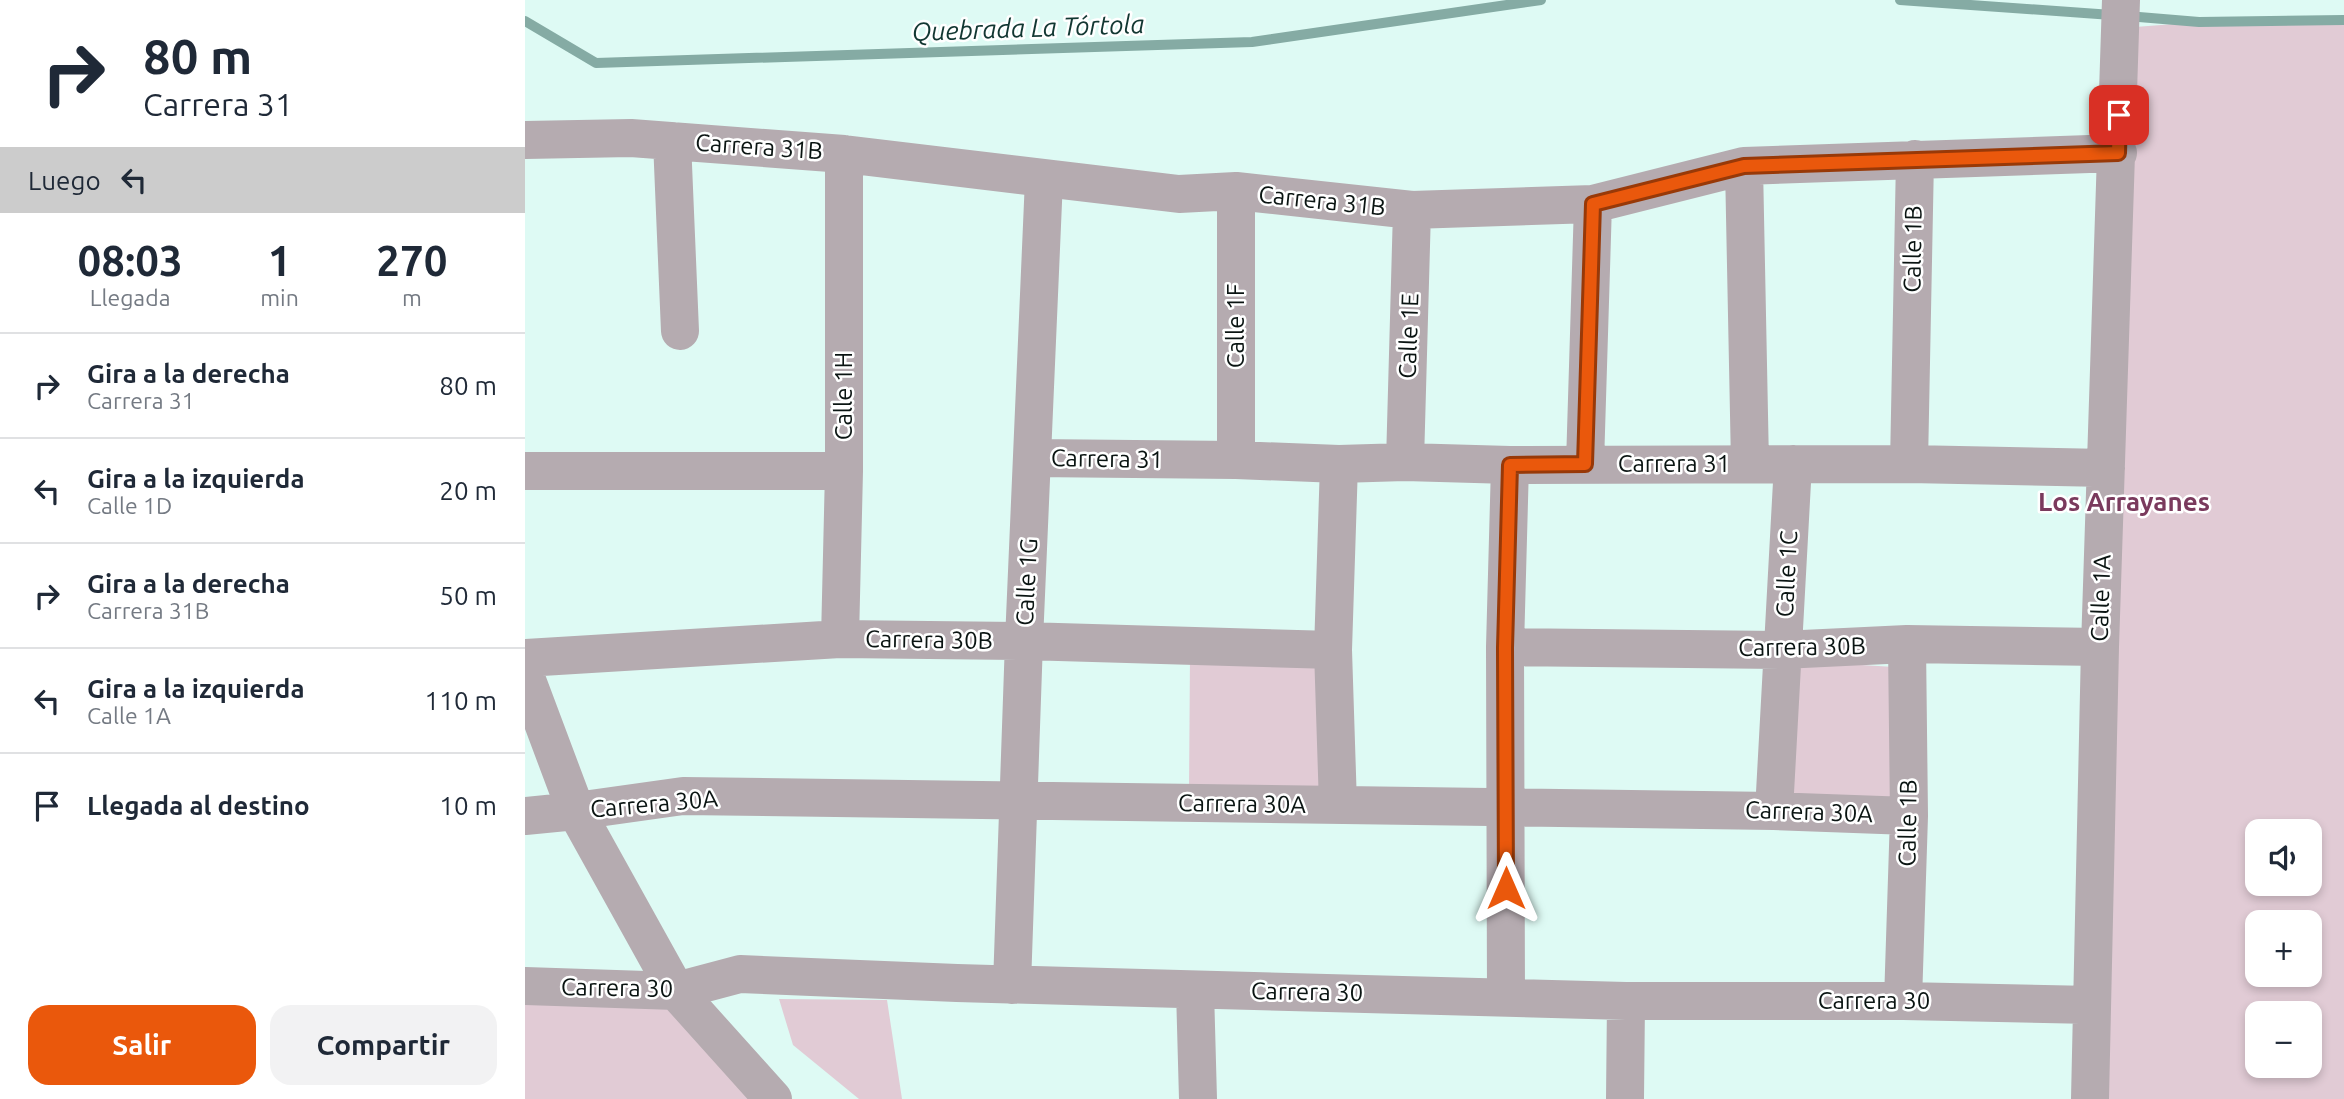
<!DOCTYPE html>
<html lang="es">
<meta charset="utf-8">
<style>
body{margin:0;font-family:Ubuntu,sans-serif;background:#f2f2f3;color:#1f2937;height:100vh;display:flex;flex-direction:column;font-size:26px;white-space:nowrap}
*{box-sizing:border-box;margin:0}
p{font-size:23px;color:#747a83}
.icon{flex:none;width:38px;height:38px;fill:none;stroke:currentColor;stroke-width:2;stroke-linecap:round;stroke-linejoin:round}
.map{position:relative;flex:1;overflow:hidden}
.details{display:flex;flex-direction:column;background:#fff;width:525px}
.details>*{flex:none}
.top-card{background:#fff;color:#1f2937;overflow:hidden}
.fabs{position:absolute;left:1720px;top:819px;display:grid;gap:14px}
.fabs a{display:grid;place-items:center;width:77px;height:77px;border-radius:14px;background:#fff;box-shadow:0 4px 10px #0003;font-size:35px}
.pin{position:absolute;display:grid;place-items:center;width:60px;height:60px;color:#fff;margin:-30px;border-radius:14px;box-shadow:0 4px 10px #0006}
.me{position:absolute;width:77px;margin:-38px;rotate:0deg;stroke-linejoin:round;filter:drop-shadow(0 0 5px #0008)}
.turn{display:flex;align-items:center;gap:24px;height:147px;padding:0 28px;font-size:32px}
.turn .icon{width:91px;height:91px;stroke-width:2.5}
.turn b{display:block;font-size:49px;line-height:60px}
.then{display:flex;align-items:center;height:66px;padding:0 28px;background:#0003;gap:14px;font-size:26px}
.eta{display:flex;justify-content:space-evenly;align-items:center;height:119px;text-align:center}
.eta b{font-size:42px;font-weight:700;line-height:49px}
.primary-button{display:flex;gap:14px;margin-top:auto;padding:14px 28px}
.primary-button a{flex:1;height:80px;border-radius:21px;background:#ea580c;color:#fff;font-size:28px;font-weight:700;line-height:80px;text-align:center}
.primary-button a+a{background:#f2f2f3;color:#1f2937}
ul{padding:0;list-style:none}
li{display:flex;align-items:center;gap:21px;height:105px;padding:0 28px;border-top:2px solid #e0e1e3}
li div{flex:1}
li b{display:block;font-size:26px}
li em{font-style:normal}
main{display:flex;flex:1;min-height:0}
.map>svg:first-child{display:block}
</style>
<main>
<section class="details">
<div class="top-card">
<div class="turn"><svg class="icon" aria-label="right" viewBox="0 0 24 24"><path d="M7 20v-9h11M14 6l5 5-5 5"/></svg><div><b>80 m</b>Carrera 31</div></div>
<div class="then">Luego<svg class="icon" aria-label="left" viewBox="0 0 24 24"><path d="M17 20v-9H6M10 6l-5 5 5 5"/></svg></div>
</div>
<div class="eta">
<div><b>08:03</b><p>Llegada</p></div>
<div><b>1</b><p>min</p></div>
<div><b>270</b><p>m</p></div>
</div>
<ul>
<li><svg class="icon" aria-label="right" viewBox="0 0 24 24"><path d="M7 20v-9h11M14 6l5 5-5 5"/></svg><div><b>Gira a la derecha</b><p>Carrera 31</p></div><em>80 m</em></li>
<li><svg class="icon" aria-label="left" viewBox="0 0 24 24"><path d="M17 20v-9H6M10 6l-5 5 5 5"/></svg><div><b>Gira a la izquierda</b><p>Calle 1D</p></div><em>20 m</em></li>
<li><svg class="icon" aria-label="right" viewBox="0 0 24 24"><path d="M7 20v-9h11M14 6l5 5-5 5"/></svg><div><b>Gira a la derecha</b><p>Carrera 31B</p></div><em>50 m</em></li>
<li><svg class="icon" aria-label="left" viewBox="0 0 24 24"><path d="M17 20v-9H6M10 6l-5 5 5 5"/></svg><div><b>Gira a la izquierda</b><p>Calle 1A</p></div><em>110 m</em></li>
<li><svg class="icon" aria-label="arrive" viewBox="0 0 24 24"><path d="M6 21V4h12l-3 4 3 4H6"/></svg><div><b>Llegada al destino</b></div><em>10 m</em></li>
</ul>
<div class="primary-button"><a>Salir</a><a>Compartir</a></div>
</section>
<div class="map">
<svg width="1819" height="1099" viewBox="0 0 1819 1099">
<rect width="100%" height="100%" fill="#defaf4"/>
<path fill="#e1cbd5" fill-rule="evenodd" d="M 1819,20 L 1819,1099 L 1578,1099 L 1610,27 L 1675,22 ZM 1732,831 L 1785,831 L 1785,884 L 1732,884 ZM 1732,922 L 1785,922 L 1785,975 L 1732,975 ZM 1732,1013 L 1785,1013 L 1785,1066 L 1732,1066 Z
M 665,656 L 800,658 L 804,790 L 664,789 Z
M 1273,661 L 1369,667 L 1367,801 L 1268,795 Z
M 162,979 L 244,1099 L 0,1099 L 0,987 Z
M 254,999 L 362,1000 L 377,1099 L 334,1099 L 268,1045 Z"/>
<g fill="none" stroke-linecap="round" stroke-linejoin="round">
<path stroke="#85aba4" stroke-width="10" d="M 1375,0 L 1587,15
M 1602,16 L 1674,22 L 1819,20
M 0,21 L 71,63 L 727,42 L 1016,0"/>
<path stroke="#b5abb0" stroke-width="38" d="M 0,140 L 106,138 L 319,154 L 654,194 L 711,191 L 887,210 L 1068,204 L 1219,166 L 1593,153
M 147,141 L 155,331
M 1219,166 L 1225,464
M 508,458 L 711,460 L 814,464 L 880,462 L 985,465 L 1384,464 L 1581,468
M 711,460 L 711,191
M 880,462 L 887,210
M 1060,464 L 1068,204
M 1384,464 L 1390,159
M 0,471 L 319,471
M 315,639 L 319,471 L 319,154
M 980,647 L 1257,650 L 1382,644 L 1575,647
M 0,658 L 315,639 L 499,641 L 808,650
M 0,675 L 51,811 L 151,991 L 248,1099
M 813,805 L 808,650 L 814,464
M 1249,811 L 1268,464
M 0,816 L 51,811 L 158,796 L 1249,811 L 1384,816
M 487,985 L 499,641 L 519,179
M 0,986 L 151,991 L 215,974 L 432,983 L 1101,1001 L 1378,1001 L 1567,1005
M 670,990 L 673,1099
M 981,997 L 980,647 L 985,465
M 1378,1001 L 1384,816 L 1382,644
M 1100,1099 L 1101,1001
M 1565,1099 L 1575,647 L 1596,0"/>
</g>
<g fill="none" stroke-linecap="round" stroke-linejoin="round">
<g stroke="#983908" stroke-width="18">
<path id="route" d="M 981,888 L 980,648 L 985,465 L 1060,464 L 1068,204 L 1219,166 L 1593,153 L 1594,115"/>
</g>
<use href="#route" stroke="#ea580c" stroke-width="12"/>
</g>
<g text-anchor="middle" stroke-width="5" stroke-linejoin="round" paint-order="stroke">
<g font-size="24" fill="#0a1412" stroke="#fff">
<text transform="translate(234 147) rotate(4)" y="8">Carrera 31B</text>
<text transform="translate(797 201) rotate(6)" y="8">Carrera 31B</text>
<text transform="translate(1388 249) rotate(-89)" y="8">Calle 1B</text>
<text transform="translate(711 326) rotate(-90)" y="8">Calle 1F</text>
<text transform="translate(884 336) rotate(-88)" y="8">Calle 1E</text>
<text transform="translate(319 396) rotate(-90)" y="8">Calle 1H</text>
<text transform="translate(582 459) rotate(1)" y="8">Carrera 31</text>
<text x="1149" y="472">Carrera 31</text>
<text transform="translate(1262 574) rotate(-87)" y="8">Calle 1C</text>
<text transform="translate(502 582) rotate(-87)" y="8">Calle 1G</text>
<text transform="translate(1576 598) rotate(-88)" y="8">Calle 1A</text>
<text transform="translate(404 640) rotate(1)" y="8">Carrera 30B</text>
<text transform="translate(1277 647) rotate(-1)" y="8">Carrera 30B</text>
<text transform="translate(129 804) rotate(-5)" y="8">Carrera 30A</text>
<text transform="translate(717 804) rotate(1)" y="8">Carrera 30A</text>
<text transform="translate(1284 812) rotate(2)" y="8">Carrera 30A</text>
<text transform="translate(1383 823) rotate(-89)" y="8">Calle 1B</text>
<text transform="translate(92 988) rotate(1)" y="8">Carrera 30</text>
<text transform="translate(782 992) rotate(1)" y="8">Carrera 30</text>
<text x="1349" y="1009">Carrera 30</text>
</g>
<g font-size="26" font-style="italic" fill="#123732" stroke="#fff">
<text transform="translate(503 28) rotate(-2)" y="9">Quebrada La Tórtola</text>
</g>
<g font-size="26" font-weight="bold" fill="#7a3a5d" stroke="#fff">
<text x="1599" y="511">Los Arrayanes</text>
</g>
</g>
</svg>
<div class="fabs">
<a><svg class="icon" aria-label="sound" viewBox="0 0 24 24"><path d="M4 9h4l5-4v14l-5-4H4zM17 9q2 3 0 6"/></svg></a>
<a>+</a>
<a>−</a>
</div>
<div class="pin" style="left:1594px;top:115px;background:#d93025"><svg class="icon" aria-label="arrive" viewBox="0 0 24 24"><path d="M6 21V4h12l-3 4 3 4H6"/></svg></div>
<svg class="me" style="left:981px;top:888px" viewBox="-20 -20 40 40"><path d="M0-17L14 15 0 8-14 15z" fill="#ea580c" stroke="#fff" stroke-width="4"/></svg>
</div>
</main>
